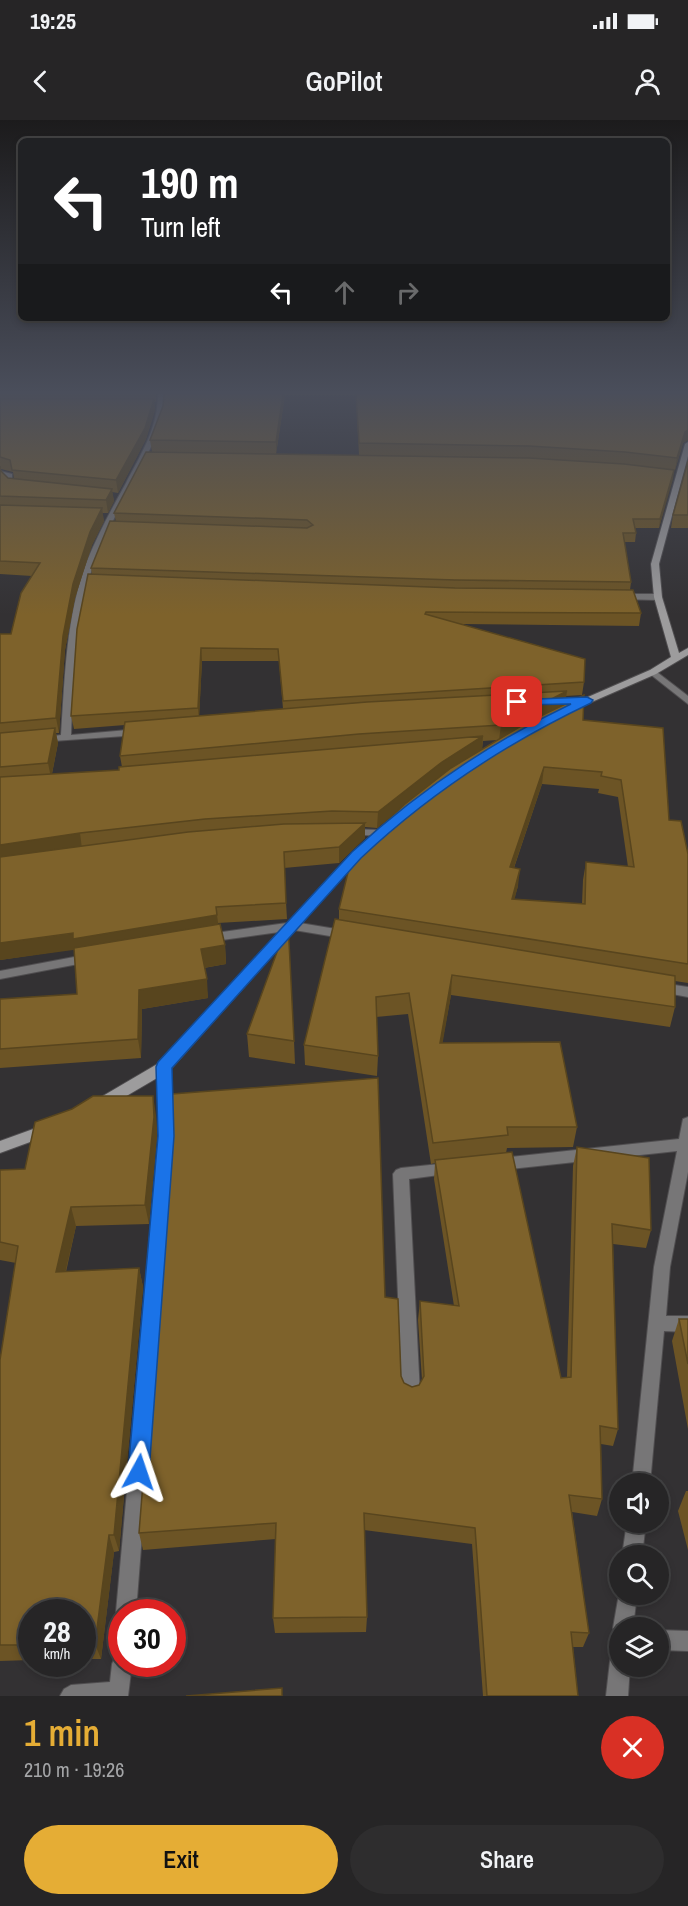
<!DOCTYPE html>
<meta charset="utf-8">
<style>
body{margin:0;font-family:"Archivo Narrow",sans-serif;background:#2e2d2e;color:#f1f3f6;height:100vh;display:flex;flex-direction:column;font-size:22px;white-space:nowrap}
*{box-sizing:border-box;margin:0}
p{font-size:20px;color:#a4a5a7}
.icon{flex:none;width:33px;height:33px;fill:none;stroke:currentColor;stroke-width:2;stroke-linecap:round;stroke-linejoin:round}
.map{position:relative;height:1576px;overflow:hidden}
.sheet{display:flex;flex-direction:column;background:#262526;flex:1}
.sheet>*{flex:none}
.guide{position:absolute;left:18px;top:18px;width:652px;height:183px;border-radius:9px;box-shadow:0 3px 9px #0003,0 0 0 2px #424243;background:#202124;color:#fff;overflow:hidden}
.buttons{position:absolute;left:609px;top:1353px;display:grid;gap:12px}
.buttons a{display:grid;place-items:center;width:60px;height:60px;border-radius:50%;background:#262526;box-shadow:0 3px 9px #0003,0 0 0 2px #424243;font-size:30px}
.speed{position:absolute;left:18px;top:1479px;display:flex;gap:12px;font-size:30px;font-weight:700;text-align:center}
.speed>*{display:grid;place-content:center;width:78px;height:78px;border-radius:50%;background:#262526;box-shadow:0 3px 9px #0003,0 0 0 2px #424243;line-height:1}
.speed small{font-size:15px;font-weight:400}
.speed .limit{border:9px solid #d22;background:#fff;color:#111}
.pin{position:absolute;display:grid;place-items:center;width:51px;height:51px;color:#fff;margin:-26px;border-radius:12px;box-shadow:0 3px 9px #0006}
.me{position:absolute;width:66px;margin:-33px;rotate:5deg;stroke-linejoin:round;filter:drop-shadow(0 0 4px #0008)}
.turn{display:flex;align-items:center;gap:21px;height:126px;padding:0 24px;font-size:27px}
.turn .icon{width:78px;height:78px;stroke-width:2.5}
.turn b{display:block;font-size:42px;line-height:51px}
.lanes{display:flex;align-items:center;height:57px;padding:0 24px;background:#0003;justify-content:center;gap:30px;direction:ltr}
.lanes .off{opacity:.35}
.round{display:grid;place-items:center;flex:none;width:63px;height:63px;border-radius:32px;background:#2e2d2e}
.head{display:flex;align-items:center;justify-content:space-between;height:102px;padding:0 24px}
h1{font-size:36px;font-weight:600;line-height:45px;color:#e5ad35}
.action{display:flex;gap:12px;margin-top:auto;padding:12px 24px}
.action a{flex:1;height:69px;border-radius:36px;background:#e5ad35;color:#111;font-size:24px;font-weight:600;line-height:69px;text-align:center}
.action a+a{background:#2e2d2e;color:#f1f3f6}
.status{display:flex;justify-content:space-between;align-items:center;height:42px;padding:0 30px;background:#262526;direction:ltr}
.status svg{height:16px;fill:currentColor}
header{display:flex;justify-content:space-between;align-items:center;height:78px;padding:0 24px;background:#262526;font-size:27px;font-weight:600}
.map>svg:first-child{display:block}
</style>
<div class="status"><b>19:25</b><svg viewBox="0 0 49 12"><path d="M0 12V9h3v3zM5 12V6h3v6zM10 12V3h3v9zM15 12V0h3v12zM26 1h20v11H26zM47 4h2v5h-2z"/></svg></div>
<header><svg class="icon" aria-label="back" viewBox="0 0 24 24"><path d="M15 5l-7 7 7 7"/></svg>GoPilot<svg class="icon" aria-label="person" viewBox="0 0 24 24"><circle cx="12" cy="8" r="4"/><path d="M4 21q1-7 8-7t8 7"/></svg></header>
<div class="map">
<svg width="688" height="1576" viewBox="0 0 688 1576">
<rect width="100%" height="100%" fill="#333133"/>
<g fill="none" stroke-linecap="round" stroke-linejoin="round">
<g stroke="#504e50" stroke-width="2">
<path id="street" d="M 158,274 L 164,274 C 164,306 149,332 134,360 C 121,385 107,411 96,438 C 74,494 74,555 71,615 L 139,609 L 144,612 L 139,615 L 39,622 L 39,618 L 61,615 C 65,556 66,496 87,441 C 98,414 112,388 126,363 C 141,334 158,308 158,274 Z
M 0,351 L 12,354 L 12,361 L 13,364 L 22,365 L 22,369 L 8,368 L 4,361 L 6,356 L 0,355 Z
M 619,474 L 658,474 L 662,477 L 658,480 L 616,479 L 615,477 Z
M 653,549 L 688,576 L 688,584 L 650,554 L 648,552 Z
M 350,709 L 380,710 L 386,713 L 380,716 L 346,714 L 344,712 Z
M 294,802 L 348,811 L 354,815 L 348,819 L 294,810 L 208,822 L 202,818 L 208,814 Z
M 90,834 L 96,838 L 94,841 L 0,859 L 0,851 Z
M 661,863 L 688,867 L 688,877 L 656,871 L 655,868 L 656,865 Z
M 164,942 L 169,943 L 171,947 L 173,1016 L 136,1492 L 122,1492 L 122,1500 L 119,1499 L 116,1492 L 159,1016 L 157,947 L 159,943 Z
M 688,997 L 688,1052 L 670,1147 L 666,1196 L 688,1196 L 688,1212 L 664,1211 L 650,1364 L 632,1364 L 654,1147 L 677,1031 L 500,1050 L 495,1048 L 493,1044 L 495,1040 L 500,1038 L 679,1019 L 683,999 Z
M 449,1043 L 454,1045 L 457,1049 L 454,1053 L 409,1059 L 420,1274 L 417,1280 L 411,1282 L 405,1280 L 402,1274 L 393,1054 L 396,1050 L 401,1048 Z
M 627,1402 L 646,1402 L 642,1436 L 622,1436 Z
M 620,1468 L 620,1474 L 637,1474 L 633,1508 L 620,1508 L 620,1517 L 616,1515 L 613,1508 Z
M 658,1510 L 688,1511 L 688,1531 L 658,1530 Z
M 620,1531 L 620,1546 L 630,1546 L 628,1576 L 606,1576 L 610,1541 L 613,1534 Z
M 122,1534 L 122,1544 L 132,1544 L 128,1576 L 60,1576 L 64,1569 L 71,1565 L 110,1562 L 112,1544 L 115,1537 Z"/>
</g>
<g stroke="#504e50" stroke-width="2">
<path id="secondary" d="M 688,322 L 688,336 L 659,444 L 662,477 L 679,533 L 688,528 L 688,535 L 656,554 L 571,591 L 565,591 L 565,587 L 650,550 L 671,537 L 654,477 L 651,444 L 685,324 Z
M 361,726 L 367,730 L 365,732 L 169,951 L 106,988 L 101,990 L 96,988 L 94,984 L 96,980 L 159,943 L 357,728 Z
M 47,1004 L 52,1006 L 54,1010 L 52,1014 L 0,1033 L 0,1021 Z"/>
</g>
<use href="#street" fill="#777677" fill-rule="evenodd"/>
<use href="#secondary" fill="#9d9c9d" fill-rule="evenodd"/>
</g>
<path fill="#6c5425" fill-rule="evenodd" d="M 0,274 L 156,274 L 156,282 L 154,282 L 155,290 L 146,319 L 118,373 L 112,372 L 114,381 L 108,393 L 102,393 L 104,401 L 92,425 L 75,478 L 65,530 L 59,613 L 56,613 L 58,623 L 52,654 L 119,650 L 122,647 L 120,636 L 125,605 L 74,609 L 71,596 L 92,455 L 91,448 L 116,402 L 114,393 L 359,335 L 356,275 L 285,275 L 276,334 L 152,332 L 150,320 L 163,286 L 164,274 L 688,274 L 688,320 L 683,323 L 675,350 L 674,350 L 659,408 L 635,408 L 636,413 L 635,422 L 624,422 L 631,462 L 630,470 L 641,493 L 639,506 L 462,504 L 584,562 L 582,575 L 566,576 L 565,584 L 583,600 L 669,700 L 688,734 L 688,863 L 675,861 L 675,887 L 670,907 L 451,875 L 442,923 L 577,1007 L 573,1027 L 507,1028 L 506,1033 L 561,1258 L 567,1257 L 573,1046 L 577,1027 L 651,1110 L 646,1128 L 613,1124 L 618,1309 L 613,1326 L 601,1324 L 602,1379 L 597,1396 L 572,1392 L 589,1513 L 583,1527 L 573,1527 L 578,1576 L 483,1576 L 472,1424 L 364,1410 L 367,1497 L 366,1512 L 275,1513 L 273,1498 L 276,1419 L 143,1430 L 139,1413 L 385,1177 L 401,1256 L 404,1263 L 412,1267 L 419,1265 L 422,1260 L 418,1200 L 420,1181 L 454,1186 L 434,1059 L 435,1043 L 431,1044 L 408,894 L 376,897 L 378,936 L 377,956 L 305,945 L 304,925 L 339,800 L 339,789 L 390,697 L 377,708 L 365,707 L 365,718 L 339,743 L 284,748 L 287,799 L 218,803 L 225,825 L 226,844 L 204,848 L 208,878 L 142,889 L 141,938 L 0,948 L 0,879 L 77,874 L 74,829 L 0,840 L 0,514 L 11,514 L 32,456 L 0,454 ZM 1,349 L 13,352 L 14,359 L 8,358 L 2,352 ZM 202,541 L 279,541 L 283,589 L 199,596 ZM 497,620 L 482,629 L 483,621 ZM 542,664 L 599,669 L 598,673 L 618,677 L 628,747 L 586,742 L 583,760 L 582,784 L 514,779 L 518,766 L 514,748 Z
M 688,341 L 688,408 L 671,408 L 673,395 Z
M 247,914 L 294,921 L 295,944 L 249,937 Z
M 156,995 L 157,1016 L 149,1104 L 76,1106 L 66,1152 L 139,1148 L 143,1167 L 119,1431 L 114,1432 L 101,1539 L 82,1539 L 82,1492 L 32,1492 L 32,1540 L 0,1541 L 0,1240 L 16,1143 L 0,1140 L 0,1050 L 25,1049 Z
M 679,1199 L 688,1199 L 688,1309 L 672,1221 Z
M 686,1371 L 688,1371 L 688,1430 L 678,1391 Z"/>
<path fill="#58451e" d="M 283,274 L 285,274 L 276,334 L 276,322 Z
M 154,279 L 155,290 L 146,319 L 118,373 L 116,360 Z
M 688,310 L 688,320 L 683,323 L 675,350 L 677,338 L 685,312 Z
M 674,350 L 673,359 L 659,408 L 660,399 Z
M 112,369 L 114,381 L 108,393 L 106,380 Z
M 102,388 L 104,401 L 92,425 L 75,478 L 65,530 L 59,613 L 56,598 L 63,516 L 73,464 L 90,412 Z
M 201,528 L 202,541 L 199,601 L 198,588 Z
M 567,571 L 565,586 L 499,620 L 501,605 Z
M 55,608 L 58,623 L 51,658 L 48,643 Z
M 483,616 L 482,631 L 441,657 L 377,708 L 378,692 L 442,642 Z
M 544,647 L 542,664 L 508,765 L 510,747 Z
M 365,703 L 365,718 L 339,743 L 339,727 Z
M 80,713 L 82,729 L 0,741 L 0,725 Z
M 520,749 L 518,766 L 510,797 L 512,779 Z
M 217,795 L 219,810 L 0,840 L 0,823 Z
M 225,825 L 226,844 L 203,848 L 201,829 Z
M 452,855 L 451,875 L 439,944 L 440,923 Z
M 207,859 L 208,878 L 142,889 L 141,938 L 138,919 L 139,870 Z
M 153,976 L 156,995 L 157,1016 L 149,1104 L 145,1085 Z
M 71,1087 L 76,1106 L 61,1171 L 56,1152 Z
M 139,1148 L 143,1167 L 119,1431 L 114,1415 Z
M 109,1415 L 114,1432 L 101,1539 L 95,1524 Z"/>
<path fill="#7e622b" stroke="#58451e" stroke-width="1.5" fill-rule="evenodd" d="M 164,274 L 283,274 L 276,322 L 150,320 L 163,286 Z
M 356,274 L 688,274 L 688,310 L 685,312 L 677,338 L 625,332 L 529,326 L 359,323 Z
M 0,279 L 154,279 L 145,308 L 116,360 L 12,350 L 10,340 L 0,337 Z
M 146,332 L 529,338 L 624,344 L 674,350 L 660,399 L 633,399 L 636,413 L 623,413 L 631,462 L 455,460 L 91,448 L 110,401 L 307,408 L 313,405 L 307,400 L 114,393 Z
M 688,341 L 688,395 L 673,395 Z
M 0,346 L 0,350 L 8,358 L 112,369 L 106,380 L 0,376 Z
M 0,385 L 102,388 L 90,412 L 73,464 L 63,516 L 56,598 L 0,603 L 0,514 L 11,514 L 21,473 L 40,443 L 0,441 Z
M 88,454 L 455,468 L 633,470 L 641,493 L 426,492 L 425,494 L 585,539 L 584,562 L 283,581 L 278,529 L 201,528 L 198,588 L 71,596 L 77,509 Z
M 567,571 L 501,605 L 359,614 L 120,636 L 125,602 L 367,582 Z
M 584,575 L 583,600 L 663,608 L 669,700 L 681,701 L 688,734 L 688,844 L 339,789 L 353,732 L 405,684 L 451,648 L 526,603 ZM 544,647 L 602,652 L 601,656 L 621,660 L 634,747 L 586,742 L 585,784 L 512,779 L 520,749 L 510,747 Z
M 55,608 L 48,643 L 0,647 L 0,613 Z
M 483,616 L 442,642 L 378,692 L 332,691 L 205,699 L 80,713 L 0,725 L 0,657 L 119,650 L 119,647 Z
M 365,703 L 339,727 L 284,732 L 286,783 L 216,787 L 217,795 L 73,819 L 73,813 L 0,823 L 0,737 L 188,712 L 284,704 Z
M 335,799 L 675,856 L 675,887 L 452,855 L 440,923 L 560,922 L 577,1007 L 507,1007 L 508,1015 L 433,1023 L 409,873 L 376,877 L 378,936 L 304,925 Z
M 288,802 L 294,921 L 247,914 Z
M 220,804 L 225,825 L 201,829 L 207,859 L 139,870 L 138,919 L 0,929 L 0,879 L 77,874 L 74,828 Z
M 378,958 L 385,1177 L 398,1179 L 401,1256 L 404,1263 L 412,1267 L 419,1265 L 424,1256 L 420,1181 L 459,1186 L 435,1040 L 512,1032 L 561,1258 L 571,1257 L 577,1027 L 649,1038 L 651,1110 L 612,1104 L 618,1309 L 600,1306 L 602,1379 L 569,1375 L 589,1513 L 571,1512 L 578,1576 L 487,1576 L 475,1408 L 364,1393 L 367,1497 L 273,1498 L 276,1403 L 139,1413 L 172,997 L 172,974 Z
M 93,976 L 153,976 L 154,997 L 145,1085 L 71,1087 L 56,1152 L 139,1148 L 114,1415 L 109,1415 L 95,1524 L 82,1524 L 82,1492 L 32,1492 L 32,1525 L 0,1525 L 0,1240 L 18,1126 L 0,1122 L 0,1050 L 25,1049 L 35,1002 L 72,989 Z
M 679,1199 L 688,1199 L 688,1244 Z
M 282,1568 L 282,1576 L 186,1576 Z"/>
<linearGradient id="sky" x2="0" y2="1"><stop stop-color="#1c1b1c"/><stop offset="0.55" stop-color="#4a4e5b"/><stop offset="1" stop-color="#4a4e5b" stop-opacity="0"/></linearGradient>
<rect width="688" height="495" fill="url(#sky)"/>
<path fill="#1a73e8" stroke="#114b97" stroke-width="1.5" d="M 587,577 L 593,580 L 591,583 C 507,623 429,674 361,738 L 172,948 L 174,1016 L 149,1352 L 146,1360 L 139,1363 L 131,1360 L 128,1352 L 158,1016 L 156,947 L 158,942 L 352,732 C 417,672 491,622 571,584 L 517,585 L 512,582 L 513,580 Z"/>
</svg>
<div class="buttons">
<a><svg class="icon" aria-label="sound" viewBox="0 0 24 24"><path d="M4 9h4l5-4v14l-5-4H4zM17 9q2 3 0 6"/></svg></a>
<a><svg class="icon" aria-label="search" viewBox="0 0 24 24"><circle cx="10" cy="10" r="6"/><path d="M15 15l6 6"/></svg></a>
<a><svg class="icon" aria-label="layers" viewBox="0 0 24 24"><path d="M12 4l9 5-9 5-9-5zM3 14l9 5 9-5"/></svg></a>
</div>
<div class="speed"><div>28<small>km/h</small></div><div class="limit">30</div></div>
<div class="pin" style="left:517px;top:582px;background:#d93025"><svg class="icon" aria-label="arrive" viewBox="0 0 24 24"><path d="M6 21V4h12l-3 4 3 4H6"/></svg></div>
<svg class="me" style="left:139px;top:1352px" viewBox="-20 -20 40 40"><path d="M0-17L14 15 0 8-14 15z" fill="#1a73e8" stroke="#fff" stroke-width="4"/></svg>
<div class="guide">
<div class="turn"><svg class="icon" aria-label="left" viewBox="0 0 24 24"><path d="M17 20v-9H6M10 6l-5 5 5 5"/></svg><div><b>190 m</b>Turn left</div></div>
<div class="lanes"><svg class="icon" aria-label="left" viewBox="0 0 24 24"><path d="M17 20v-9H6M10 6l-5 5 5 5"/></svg><svg class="icon off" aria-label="ahead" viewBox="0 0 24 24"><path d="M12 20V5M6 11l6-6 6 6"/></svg><svg class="icon off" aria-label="right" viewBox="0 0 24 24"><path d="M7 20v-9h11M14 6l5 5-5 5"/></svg></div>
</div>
</div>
<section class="sheet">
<div class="head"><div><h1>1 min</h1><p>210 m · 19:26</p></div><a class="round" style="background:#d93025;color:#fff"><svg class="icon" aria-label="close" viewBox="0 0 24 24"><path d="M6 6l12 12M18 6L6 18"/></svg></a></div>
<div class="action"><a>Exit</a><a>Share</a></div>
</section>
